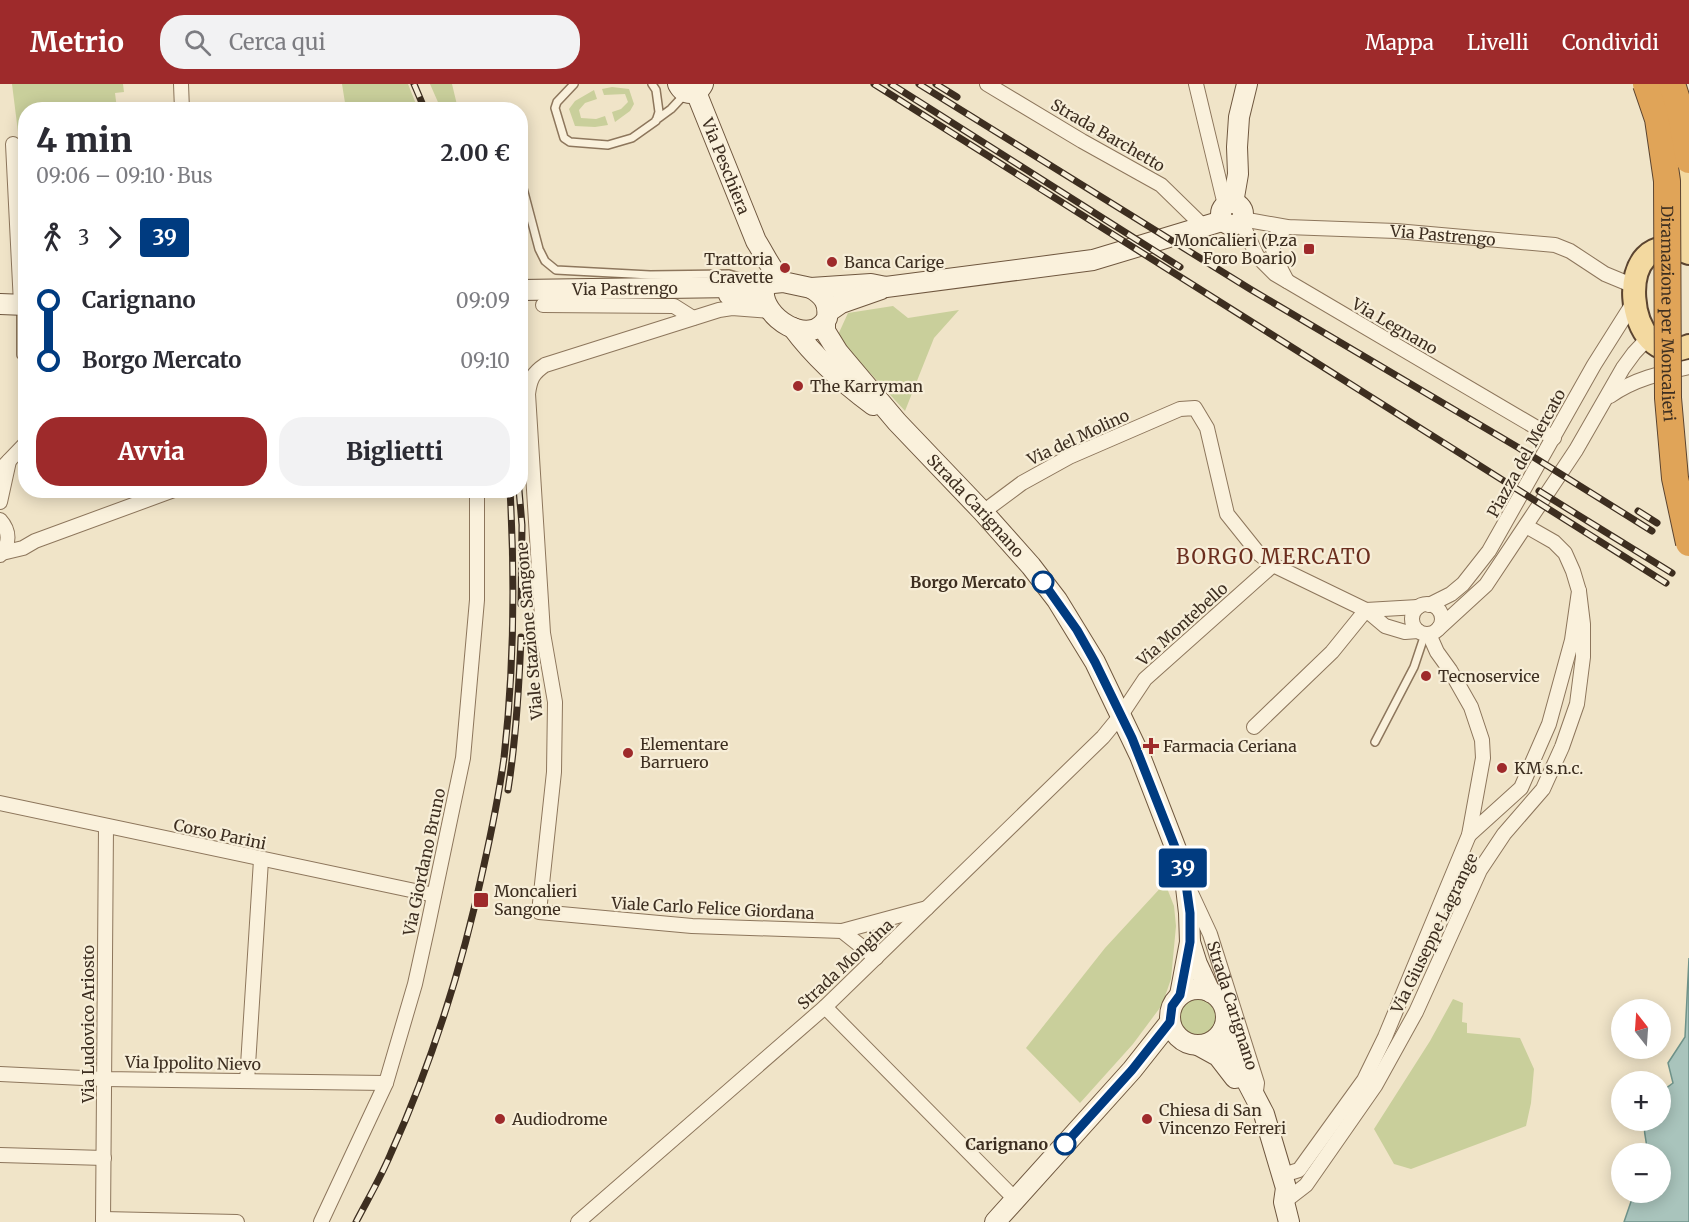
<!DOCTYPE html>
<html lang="it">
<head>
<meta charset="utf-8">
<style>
	:root { --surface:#fff; --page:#f2f2f3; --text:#2b2b33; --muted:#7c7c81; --accent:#9e2a2b }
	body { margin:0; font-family:Merriweather,serif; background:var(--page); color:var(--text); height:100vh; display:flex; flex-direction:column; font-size:22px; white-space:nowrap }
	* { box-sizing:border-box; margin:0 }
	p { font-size:20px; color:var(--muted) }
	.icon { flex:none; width:33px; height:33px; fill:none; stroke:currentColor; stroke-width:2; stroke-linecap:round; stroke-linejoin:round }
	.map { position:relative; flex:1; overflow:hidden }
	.drawer { position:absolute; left:18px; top:18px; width:510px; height:396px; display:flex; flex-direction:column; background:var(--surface); border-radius:24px; box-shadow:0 3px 15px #0003 }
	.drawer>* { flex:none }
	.badge { padding:0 12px; border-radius:4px; font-size:21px; line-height:39px }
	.needle { width:39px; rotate:343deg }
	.controls { position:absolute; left:1611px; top:915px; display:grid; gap:12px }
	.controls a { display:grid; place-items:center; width:60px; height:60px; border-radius:50%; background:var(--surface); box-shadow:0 3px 15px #0003; font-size:30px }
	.map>.badge { position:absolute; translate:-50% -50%; box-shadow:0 0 0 3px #fff }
	.legs { display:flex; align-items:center; gap:9px; height:66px; padding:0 18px; font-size:20px }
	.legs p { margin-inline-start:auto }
	.head { display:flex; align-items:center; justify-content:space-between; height:102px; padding:0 18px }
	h1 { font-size:33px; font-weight:800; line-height:45px }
	.primary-button { display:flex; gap:12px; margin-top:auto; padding:12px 18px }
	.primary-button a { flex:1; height:69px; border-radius:24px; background:var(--accent); color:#fff; font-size:24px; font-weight:800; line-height:69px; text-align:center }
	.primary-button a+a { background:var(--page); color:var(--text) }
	ul { padding:0 18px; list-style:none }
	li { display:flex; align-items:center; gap:21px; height:60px; font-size:22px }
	li i { display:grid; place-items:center; width:9px; height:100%; margin:0 8px; background:currentColor }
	li i::after { content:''; width:15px; height:15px; margin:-8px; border:4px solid; border-radius:50%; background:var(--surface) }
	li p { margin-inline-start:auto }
	li:first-child i { background:linear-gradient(#0000 50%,currentColor 0) }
	li:last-child i { background:linear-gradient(currentColor 50%,#0000 0) }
	header { display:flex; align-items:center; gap:36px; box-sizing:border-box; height:84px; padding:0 30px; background:var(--accent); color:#fff }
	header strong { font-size:28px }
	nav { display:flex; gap:33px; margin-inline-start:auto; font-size:21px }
	.search { width:420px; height:54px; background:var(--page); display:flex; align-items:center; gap:15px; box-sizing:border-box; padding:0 21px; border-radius:24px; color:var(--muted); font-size:22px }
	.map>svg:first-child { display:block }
	.green { fill:#c9cf9b }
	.water { fill:#a9c4bc; stroke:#6f938a; stroke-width:1.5 }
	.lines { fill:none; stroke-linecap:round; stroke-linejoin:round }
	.lane-casing { stroke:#8d765c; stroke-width:10 }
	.street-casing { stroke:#8d765c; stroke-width:16 }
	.secondary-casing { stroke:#6f573f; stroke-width:22 }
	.primary-casing { stroke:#5b4430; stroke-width:26 }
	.lane { stroke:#faf1dc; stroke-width:7 }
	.street { stroke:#faf1dc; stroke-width:14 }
	.secondary { stroke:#faf1dc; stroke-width:20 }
	.primary { stroke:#f3d9a0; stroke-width:22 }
	.rail-casing { stroke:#3d2e20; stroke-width:7 }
	.rail { stroke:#f7eed8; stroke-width:4.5; stroke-dasharray:14; stroke-linecap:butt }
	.highway-bridge-casing { stroke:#5b4430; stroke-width:28; stroke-linecap:butt }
	.highway-bridge { stroke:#e0a458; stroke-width:26 }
	.line-1-casing { stroke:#fff; stroke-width:14 }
	.line-1 { stroke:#003b80; stroke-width:9 }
	.poi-dot { fill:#9e2a2b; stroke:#f7eed8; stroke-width:2 }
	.stop-1-dot { fill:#fff; stroke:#003b80; stroke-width:3 }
	.labels { text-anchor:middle; stroke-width:4.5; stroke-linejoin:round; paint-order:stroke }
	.street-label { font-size:16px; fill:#3d2e20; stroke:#f7eed8 }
	.poi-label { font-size:16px; fill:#3d2e20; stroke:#f7eed8; text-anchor:start }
	.stop-label { font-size:16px; font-weight:bold; fill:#3d2e20; stroke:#f7eed8; text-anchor:end }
	.quarter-label { font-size:20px; letter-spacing:1.5px; fill:#6b2e1e; stroke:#f7eed8 }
</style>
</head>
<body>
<header>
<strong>Metrio</strong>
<div class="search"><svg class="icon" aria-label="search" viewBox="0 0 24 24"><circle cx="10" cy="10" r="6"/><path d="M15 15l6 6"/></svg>Cerca qui</div>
<nav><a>Mappa</a><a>Livelli</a><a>Condividi</a></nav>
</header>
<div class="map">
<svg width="1689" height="1138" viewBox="0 0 1689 1138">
	<rect width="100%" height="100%" fill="#f0e4c8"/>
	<path class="green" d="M 12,0 L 123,0 L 124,8 L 115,9 L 117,25 L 26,26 L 25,104 Z
		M 342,0 L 408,0 L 418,25 L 346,25 Z
		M 430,0 L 452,0 L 458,25 L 441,25 Z
		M 612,3 L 629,5 L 634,20 L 630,27 L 615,38 L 612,28 L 621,25 L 628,18 L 625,10 L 604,11 L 602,5 Z
		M 594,6 L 597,15 L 585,19 L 579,26 L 581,34 L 596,35 L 605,32 L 608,41 L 595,43 L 575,42 L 569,25 L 575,17 Z
		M 893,222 L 908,234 L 959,226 L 934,254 L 905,327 L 837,253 L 848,229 Z
		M 1165,799 L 1174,822 L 1176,842 L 1171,895 L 1162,921 L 1133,960 L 1080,1019 L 1026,964 L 1105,864 Z
		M 1453,915 L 1463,919 L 1462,938 L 1467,939 L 1467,949 L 1520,954 L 1534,985 L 1531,1019 L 1526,1042 L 1411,1085 L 1394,1080 L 1374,1045 L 1430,957 Z
		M1180 933a18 18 0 1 1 36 0a18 18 0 1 1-36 0Z"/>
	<path class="water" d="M 1689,874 L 1689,1138 L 1624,1138 L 1634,1109 L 1660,1108 L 1660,1070 L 1646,1069 C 1649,1059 1642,1050 1645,1037 L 1660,1036 L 1661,1008 L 1673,999 L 1668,979 L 1685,953 Z"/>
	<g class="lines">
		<defs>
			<path id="lane" d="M 574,0 L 557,18 L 555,24 L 564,54 L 570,58 L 608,61 L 632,54 L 656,37 L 659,28 L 656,6 L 652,0
				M 656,36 L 671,25 L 685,10
				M 520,78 L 523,75
				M 520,93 L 539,165 L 545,177 L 556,186 L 650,191 L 729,190 L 746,195
				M 21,222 L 21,271 L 26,271
				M 1375,658 L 1414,583 L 1425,550"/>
			<g id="street">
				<path d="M 181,0 L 182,26"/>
				<path d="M 987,0 L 1082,57 L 1161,101 L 1203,142"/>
				<path d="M 1196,0 L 1225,121"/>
				<path d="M 13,60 L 21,220"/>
				<path id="s1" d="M 1242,135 L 1287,143 L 1396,147 L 1555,161 L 1570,167 L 1605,190 L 1634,202"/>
				<path d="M 1241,137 L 1257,172 L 1275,190 L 1554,354"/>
				<path d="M 1287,197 L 1275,174 L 1272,161 L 1276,152 L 1287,143"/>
				<path d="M 543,221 L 674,222 L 693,234"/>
				<path d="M 769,227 L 732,224 L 719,226 L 545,281 C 533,289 530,295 528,310 L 543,549 L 555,618 L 554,688 L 539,828 L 692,842 L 842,847 L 876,874"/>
				<path d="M 1610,312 C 1634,295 1661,289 1689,283"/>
				<path d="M 4,382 L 26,359"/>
				<path d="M 0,418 L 9,377"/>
				<path d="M 983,428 L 1022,399 L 1069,373 L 1180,325 L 1195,324 L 1207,344 L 1227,430 L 1259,470 L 1273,481 L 1366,526 L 1385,542 L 1405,548 L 1418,547"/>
				<path d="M 0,436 C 10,447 10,460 0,471"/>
				<path d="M 2,469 L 23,464 L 35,457 L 174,406"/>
				<circle cx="1427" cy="535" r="15"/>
				<path d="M 1429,521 L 1451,510 L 1463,500 L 1489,467 L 1594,281 L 1635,216"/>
				<path d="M 1366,526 L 1418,523"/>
				<path d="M 1438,545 L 1486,501 L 1576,366 L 1623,284 L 1634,269 L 1648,254"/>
				<path d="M 1254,643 L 1332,568 L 1366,526"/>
				<path d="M 0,719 L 434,811"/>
				<path d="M 1469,751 L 1521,704 L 1549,640 L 1572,556 L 1579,507 L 1573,487 L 1565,469 L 1554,458 L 1526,442"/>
				<path id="s2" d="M 1191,809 L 1210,850 L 1257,999 L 1256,1007"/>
				<path d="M 842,847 L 927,824"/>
				<path d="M 825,923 L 1015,1115"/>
				<path d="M 0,990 L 104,995 L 386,999"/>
				<path d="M 247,997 L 261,776"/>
				<path d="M 0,1071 L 104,1074"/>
				<path d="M 1283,1091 L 1299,1086 L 1364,996 L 1385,953 L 1469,751 L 1483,674 L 1482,656 L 1471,623 L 1450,586 L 1437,568 L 1429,550"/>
				<path d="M 1284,1118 L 1306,1101 L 1375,1002 L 1416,928 L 1480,786 L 1504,750 L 1543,705 L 1562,663 L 1577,620 L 1583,573 L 1583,540 L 1579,507"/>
				<path d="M 103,1135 L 237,1138"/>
				<path d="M 103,1138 L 106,742"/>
				<path d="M 321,1138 L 386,999 L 415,900 L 428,841 L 463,674 L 477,516 L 477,406"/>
				<path d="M 578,1138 L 825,923 L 1103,653 L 1121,631 L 1145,595 L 1273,481"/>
			</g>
			<g id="secondary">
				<path d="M 678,0 C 684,12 697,12 703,0"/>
				<path id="s3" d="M 696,8 L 756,157 C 765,171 771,186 783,198"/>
				<circle cx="1232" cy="130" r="11"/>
				<path d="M 1233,119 L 1238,90 L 1237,63 L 1239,33 L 1247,0"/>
				<path d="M 764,205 C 760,233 811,265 827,234 C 829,219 824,212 811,204"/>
				<path id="s4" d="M 520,206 L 736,203 L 765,202 L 773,199 L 783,198 L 811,204 L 871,200 L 886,203 L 1093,176 L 1222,137"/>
				<path d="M 729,211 L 764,218"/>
				<path d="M 0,220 L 26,221"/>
				<path d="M 828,228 L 841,219 L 881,205"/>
				<path id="s5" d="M 825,238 L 825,247 L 838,268 L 897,338 L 983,428 L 1031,482 L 1057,516 L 1095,578 L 1140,672 L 1184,786 L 1189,829 L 1190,858 L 1180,911"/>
				<path d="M 793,244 C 816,275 842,298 873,321"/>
				<path d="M 1190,858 L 1197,880 L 1210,908"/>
				<circle cx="1198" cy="933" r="28"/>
				<path d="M 1223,946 L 1230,965 L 1264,1030 L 1286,1104 L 1284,1118 L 1289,1138"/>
				<path d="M 1198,961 L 1218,972 L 1235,994"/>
				<path d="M 995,1138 L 1132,986 L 1170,938"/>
			</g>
			<path id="primary" d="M 1675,55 L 1689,164
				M 1689,169 C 1608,134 1624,292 1689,262"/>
		</defs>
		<use href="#lane" class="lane-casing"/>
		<use href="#street" class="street-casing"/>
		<use href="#secondary" class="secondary-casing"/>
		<use href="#primary" class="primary-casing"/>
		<use href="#lane" class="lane"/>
		<use href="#street" class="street"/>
		<use href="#secondary" class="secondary"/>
		<use href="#primary" class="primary"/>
		<defs>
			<path id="rail" d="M 414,0 L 425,26
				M 874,0 L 1666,499
				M 891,0 L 1180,183
				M 919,0 L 1250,205 L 1519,364 L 1652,447
				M 936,0 L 957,13
				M 519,406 L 522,441 L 521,520
				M 1539,407 L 1672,489
				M 1638,427 L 1657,439
				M 508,706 C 516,655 519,605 521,553
				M 356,1138 C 368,1115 381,1093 391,1069 C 433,976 463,880 484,781 C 492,745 499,710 504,674 C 514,585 515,495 510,406"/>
		</defs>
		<use href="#rail" class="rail-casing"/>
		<use href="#rail" class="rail"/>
		<defs>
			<g id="highway-bridge">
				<path id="s6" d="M 1646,0 L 1658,35 L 1667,97 L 1668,314 L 1675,394 L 1689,459"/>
				<path d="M 1672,0 L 1680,25 L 1689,76"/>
			</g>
		</defs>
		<use href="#highway-bridge" class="highway-bridge-casing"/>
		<use href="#highway-bridge" class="highway-bridge"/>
	</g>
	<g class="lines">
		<defs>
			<path id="line-1" d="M 1043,498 L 1077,546 L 1095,578 L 1132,654 L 1184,786 L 1190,829 L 1190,858 L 1180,911 L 1172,922 L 1170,938 L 1132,986 L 1065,1060"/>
		</defs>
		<use href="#line-1" class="line-1-casing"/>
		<use href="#line-1" class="line-1"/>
	</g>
	<g class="poi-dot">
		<rect x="1303" y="159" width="12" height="12" rx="3"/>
		<circle cx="832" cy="178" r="6"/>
		<circle cx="785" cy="184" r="6"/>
		<circle cx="798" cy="302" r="6"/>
		<circle cx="1426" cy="592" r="6"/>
		<path d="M1148 653h6v6h6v6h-6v6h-6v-6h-6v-6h6z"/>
		<circle cx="628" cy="669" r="6"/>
		<circle cx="1502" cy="684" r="6"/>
		<rect x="473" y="808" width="16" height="16" rx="3"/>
		<circle cx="500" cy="1035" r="6"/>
		<circle cx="1147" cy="1035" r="6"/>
	</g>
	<g class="stop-1-dot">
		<circle cx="1043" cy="498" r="10"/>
		<circle cx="1065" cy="1060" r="10"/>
	</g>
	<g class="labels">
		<g class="street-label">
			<text transform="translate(1108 51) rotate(30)" y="6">Strada Barchetto</text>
			<text dy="6" stroke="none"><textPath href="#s3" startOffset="80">Via Peschiera</textPath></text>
			<text dy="6" stroke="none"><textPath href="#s1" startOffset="202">Via Pastrengo</textPath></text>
			<text dy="6" stroke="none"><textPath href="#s4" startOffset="105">Via Pastrengo</textPath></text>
			<text dy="6" stroke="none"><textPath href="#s6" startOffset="232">Diramazione per Moncalieri</textPath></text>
			<text transform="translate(1395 242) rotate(30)" y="6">Via Legnano</text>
			<text transform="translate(1078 353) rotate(-25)" y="6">Via del Molino</text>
			<text transform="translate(1526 369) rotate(-61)" y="6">Piazza del Mercato</text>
			<text dy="6" stroke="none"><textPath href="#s5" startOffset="240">Strada Carignano</textPath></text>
			<text transform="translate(1182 540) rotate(-42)" y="6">Via Montebello</text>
			<text transform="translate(529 547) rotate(-95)" y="6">Viale Stazione Sangone</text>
			<text transform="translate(220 750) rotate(12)" y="6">Corso Parini</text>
			<text transform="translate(424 778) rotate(-78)" y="6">Via Giordano Bruno</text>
			<text transform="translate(713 824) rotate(3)" y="6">Viale Carlo Felice Giordana</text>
			<text transform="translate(1434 849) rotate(-64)" y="6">Via Giuseppe Lagrange</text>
			<text transform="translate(845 880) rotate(-43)" y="6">Strada Mongina</text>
			<text dy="6" stroke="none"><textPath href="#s2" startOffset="120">Strada Carignano</textPath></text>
			<text transform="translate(88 940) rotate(-90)" y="6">Via Ludovico Ariosto</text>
			<text transform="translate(193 979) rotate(1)" y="6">Via Ippolito Nievo</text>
		</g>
		<g class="poi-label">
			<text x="1297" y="162" text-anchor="end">Moncalieri (P.za<tspan x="1297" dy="18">Foro Boario)</tspan></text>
			<text x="773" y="181" text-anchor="end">Trattoria<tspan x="773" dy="18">Cravette</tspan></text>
			<text x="844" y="184">Banca Carige</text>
			<text x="810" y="308">The Karryman</text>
			<text x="1438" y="598">Tecnoservice</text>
			<text x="640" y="666">Elementare<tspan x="640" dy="18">Barruero</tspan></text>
			<text x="1163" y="668">Farmacia Ceriana</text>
			<text x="1514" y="690">KM s.n.c.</text>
			<text x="494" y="813">Moncalieri<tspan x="494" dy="18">Sangone</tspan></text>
			<text x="1159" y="1032">Chiesa di San<tspan x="1159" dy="18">Vincenzo Ferreri</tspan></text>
			<text x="512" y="1041">Audiodrome</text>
		</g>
		<g class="stop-label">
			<text x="1026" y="504">Borgo Mercato</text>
			<text x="1048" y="1066">Carignano</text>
		</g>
		<g class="quarter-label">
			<text x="1274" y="480">BORGO MERCATO</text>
		</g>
	</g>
</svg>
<div class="controls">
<a><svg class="needle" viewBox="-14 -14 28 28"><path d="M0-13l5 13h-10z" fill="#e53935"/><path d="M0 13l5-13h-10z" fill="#7c7c81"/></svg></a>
<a>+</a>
<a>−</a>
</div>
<b class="badge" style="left:1183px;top:784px;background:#003b80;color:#fff">39</b>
<section class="drawer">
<div class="head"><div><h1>4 min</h1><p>09:06 – 09:10 · Bus</p></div><b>2.00 €</b></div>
<div class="legs"><svg class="icon" aria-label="walk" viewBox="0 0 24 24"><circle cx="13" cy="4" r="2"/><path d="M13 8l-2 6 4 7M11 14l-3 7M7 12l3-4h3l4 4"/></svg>3<svg class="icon" aria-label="forward" viewBox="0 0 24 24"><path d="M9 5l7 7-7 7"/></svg><b class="badge" style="background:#003b80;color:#fff">39</b></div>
<ul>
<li><i style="color:#003b80"></i><b>Carignano</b><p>09:09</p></li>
<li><i style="color:#003b80"></i><b>Borgo Mercato</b><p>09:10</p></li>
</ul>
<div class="primary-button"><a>Avvia</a><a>Biglietti</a></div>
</section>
</div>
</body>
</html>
